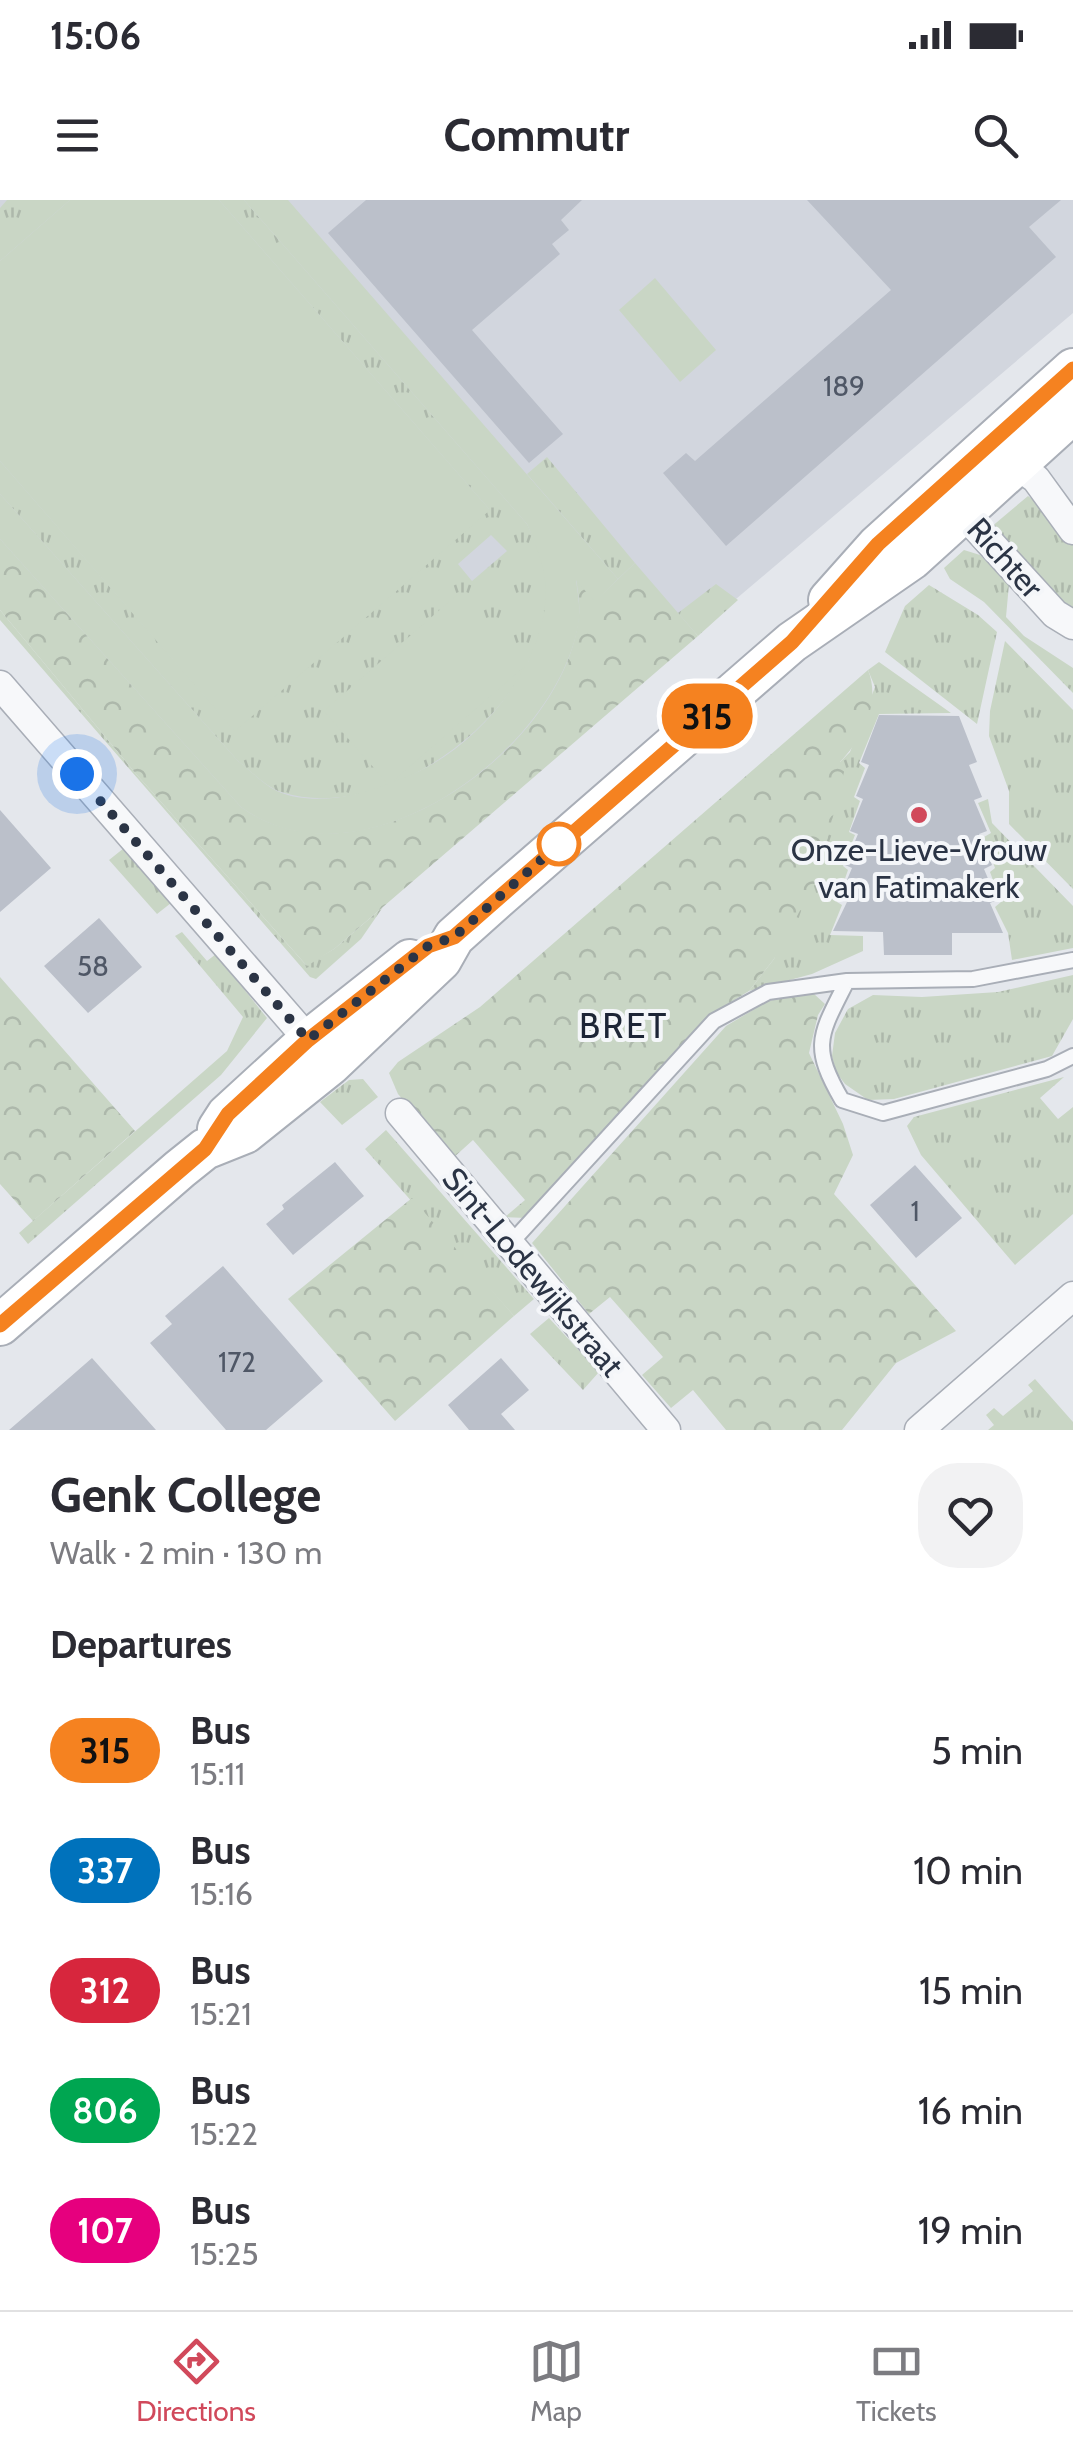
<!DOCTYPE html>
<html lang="en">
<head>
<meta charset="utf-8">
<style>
	:root { --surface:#fff; --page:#f2f2f3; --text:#2b2b33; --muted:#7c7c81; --line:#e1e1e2; --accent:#d1495b }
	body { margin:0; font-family:Cabin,sans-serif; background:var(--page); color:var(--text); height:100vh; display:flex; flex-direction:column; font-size:38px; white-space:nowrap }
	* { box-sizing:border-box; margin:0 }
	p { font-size:32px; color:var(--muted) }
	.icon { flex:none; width:55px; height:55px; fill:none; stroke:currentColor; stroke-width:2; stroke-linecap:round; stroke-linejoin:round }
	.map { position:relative; height:1230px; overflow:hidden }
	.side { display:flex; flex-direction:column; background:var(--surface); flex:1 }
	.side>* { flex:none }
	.badge { padding:0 20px; border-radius:32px; font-size:35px; line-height:65px }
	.you { position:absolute; width:50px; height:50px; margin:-25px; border:8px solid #fff; border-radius:50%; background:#1a73e8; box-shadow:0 0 0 15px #1a73e833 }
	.map>.badge { position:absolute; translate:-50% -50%; box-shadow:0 0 0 5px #fff }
	h2 { padding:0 50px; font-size:38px; line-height:90px }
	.round { display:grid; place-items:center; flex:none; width:105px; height:105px; border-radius:40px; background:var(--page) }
	.head { display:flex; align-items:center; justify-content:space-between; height:170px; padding:0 50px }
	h1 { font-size:48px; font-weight:700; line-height:75px }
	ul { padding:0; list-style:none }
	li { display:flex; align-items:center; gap:30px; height:120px; padding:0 50px }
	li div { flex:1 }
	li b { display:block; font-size:38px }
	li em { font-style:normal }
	li .badge { min-width:110px; font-weight:700; text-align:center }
	.status { display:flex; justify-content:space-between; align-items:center; height:70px; padding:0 50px; background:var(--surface); direction:ltr }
	.status svg { height:28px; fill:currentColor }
	header { display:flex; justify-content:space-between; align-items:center; height:130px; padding:0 50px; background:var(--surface); font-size:45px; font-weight:700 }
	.menu { display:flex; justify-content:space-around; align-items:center; height:140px; border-top:2px solid var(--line); background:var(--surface); font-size:28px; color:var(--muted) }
	.menu a { display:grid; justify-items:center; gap:5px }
	.menu .current { color:var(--accent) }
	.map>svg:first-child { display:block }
	.built { fill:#d2d6de }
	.grass { fill:url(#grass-tufts); fill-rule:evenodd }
	.forest { fill:url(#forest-crowns) }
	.pitch { fill:#c9d6c5; fill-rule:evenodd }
	.building { fill:#bbc0ca }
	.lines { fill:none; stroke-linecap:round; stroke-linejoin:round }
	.lane-casing { stroke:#a9aeb7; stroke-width:18 }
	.street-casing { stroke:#a9aeb7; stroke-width:31 }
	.secondary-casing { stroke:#a9aeb7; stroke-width:44 }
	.lane { stroke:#f7f8fa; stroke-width:14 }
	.street { stroke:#f7f8fa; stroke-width:28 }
	.secondary { stroke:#fff; stroke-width:40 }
	.line-casing { stroke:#fff; stroke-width:22 }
	.line { stroke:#f58220; stroke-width:15 }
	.walk { stroke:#2b3445; stroke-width:10; stroke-dasharray:0 18 }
	.poi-dot { fill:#d1495b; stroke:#f4f6f9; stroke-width:4 }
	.stop-dot { fill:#fff; stroke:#f58220; stroke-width:5 }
	.labels { text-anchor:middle; stroke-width:8; stroke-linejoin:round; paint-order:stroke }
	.number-label { font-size:28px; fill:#4f5766 }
	.street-label { font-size:32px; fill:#2b3445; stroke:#f4f6f9 }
	.poi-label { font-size:32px; fill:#2b3445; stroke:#f4f6f9 }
	.neighbourhood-label { font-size:35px; letter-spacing:2.5px; fill:#1d2536; stroke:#f4f6f9 }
</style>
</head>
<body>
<div class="status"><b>15:06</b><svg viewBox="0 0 49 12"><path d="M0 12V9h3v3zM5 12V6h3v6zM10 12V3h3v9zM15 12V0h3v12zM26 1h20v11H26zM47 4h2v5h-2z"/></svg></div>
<header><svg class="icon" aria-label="menu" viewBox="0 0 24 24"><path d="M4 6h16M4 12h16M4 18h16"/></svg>Commutr<svg class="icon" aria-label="search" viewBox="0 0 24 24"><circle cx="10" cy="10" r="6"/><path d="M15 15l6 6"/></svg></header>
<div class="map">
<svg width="1073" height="1230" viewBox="0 0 1073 1230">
	<defs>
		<pattern id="grass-tufts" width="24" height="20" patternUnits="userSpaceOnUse" patternTransform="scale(2.5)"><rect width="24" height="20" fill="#c9d6c5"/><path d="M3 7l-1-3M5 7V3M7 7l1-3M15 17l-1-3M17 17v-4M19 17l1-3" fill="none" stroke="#adb8ab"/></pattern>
		<pattern id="forest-crowns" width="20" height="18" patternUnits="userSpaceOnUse" patternTransform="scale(2.5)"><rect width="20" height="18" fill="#c9d6c5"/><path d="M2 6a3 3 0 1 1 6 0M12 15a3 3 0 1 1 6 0" fill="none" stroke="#adb8ab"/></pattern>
	</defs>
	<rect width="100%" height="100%" fill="#e4e7ec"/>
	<path class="built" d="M 0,0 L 1073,0 L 1073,113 L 690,438 L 334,749 L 0,357 Z"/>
	<path class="grass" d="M 7,0 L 70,0 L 0,61 L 0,8 Z
		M 219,0 L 244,0 L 527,324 C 535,342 546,362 547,381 C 554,500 395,628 281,592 C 266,587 251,571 238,561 L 0,294 L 0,261 L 235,530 L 489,309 ZM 491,335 L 507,351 L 472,381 L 458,364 Z
		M 547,257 L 635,363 L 618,379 L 527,274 Z
		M 1028,296 L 1044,308 L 1073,345 L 1073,412 L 1057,401 L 990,328 Z
		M 964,350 L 980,355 L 1009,384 L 1006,417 L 1024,436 L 1073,468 L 1073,493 L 984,402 L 950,379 L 944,368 Z
		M 716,384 L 738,400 L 698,436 L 678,413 Z
		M 929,385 L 978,415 L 997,432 L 977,524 L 885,452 L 905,406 Z
		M 0,410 L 137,575 L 306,765 L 334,749 L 383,707 L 361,739 L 316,779 L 310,777 L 0,420 Z
		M 1005,441 L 1073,510 L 1073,689 L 1009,624 L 1009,591 L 989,536 L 990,511 Z
		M 879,462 L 951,513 L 879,514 L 859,563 L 865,568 L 854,597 L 860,601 L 849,632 L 855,635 L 843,666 L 848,670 L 837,702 L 842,705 L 830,735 L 863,736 L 863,751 L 812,774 L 749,791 L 774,759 L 840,562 L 850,552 L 875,487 L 868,470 Z
		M 988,599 L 992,623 L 1073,706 L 1073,748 L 1012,760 L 1008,733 L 995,707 L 1001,702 L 990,672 L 995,668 L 984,637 L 991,633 L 978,603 Z
		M 124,648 L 171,703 L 157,714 L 109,660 Z
		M 182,732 L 207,761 L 216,754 L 267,818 L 221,875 L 28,1044 L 19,1033 L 227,851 L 243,817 L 175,736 Z
		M 1073,775 L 1073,819 L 1052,856 L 894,899 L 868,900 L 845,884 L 836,872 L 832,856 L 835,833 L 848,809 L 873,795 L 922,797 L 998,792 Z
		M 1064,877 L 1040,898 L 1058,919 L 1073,907 L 1073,1014 L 1015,1065 L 921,955 L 907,926 L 914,917 Z
		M 363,879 L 378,897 L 342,925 L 320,902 L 349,880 Z
		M 386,930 L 534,1099 L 514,1116 L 365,949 Z
		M 549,1118 L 599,1172 L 583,1190 L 530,1134 Z
		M 1035,1179 L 1073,1222 L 1073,1230 L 988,1230 L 994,1225 L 986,1215 L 994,1208 L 1003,1216 L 1033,1191 L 1028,1185 Z"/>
	<path class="forest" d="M 0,339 L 241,607 C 360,693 559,553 578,423 C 581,407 578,393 576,378 L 595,401 L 635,363 L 698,436 L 334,749 L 307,766 L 137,575 L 0,410 Z
		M 868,470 C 881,502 863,538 840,562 L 845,568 L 818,677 L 774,759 L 749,791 L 718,810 L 684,844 L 526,1018 L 505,1017 L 525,1000 L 473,940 L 453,958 L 398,894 L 389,873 L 398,862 L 480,807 Z
		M 0,777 L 135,931 L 33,1021 L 0,984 Z
		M 813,793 L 825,804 L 818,815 L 809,853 L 843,924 L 853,955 L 834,994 L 956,1131 L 896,1163 L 842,1230 L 726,1230 L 693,1190 L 671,1208 L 642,1175 L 663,1157 L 610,1097 L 589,1114 L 532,1043 L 726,826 L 768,801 Z
		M 412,998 L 514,1116 L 395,1221 L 288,1099 Z"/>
	<path class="pitch" d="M 70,0 L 219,0 L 490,310 L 235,531 L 0,261 L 0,61 Z
		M 244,0 L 288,0 L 618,379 L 595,402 L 576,380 C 578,395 581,410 578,426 C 554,553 361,694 241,607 L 0,339 L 0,294 L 238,561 C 250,570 263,584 277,591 C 309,606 357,597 388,584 L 324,511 L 459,393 L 528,462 C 552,405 552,380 527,324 ZM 525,466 C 498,518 448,565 392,582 Z
		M 655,78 L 716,150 L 680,182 L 619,110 Z"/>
	<path class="building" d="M 366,0 L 582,0 L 561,20 L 569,30 L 552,44 L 560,54 L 472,130 L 563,234 L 529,263 L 328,33 Z
		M 807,0 L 1061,0 L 1029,27 L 1056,57 L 726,346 L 663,273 L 686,253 L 695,261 L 891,90 Z
		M 879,515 L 959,516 L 977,562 L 969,565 L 982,597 L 974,600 L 987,631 L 979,634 L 992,665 L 984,669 L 997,700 L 990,703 L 1003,733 L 952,733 L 952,755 L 884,755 L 883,732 L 833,731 L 847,702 L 839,699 L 852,668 L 845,665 L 858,634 L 850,631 L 863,599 L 856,596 L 869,565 L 861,562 Z
		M 0,610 L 51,668 L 0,712 Z
		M 99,718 L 142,767 L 88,813 L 44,766 Z
		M 335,962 L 364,996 L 293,1055 L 266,1024 L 284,1009 L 282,1005 Z
		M 915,965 L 962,1018 L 916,1058 L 870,1005 Z
		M 223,1066 L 323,1181 L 266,1230 L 226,1230 L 150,1143 L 172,1124 L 165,1116 Z
		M 92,1158 L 156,1230 L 9,1230 L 53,1192 Z
		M 501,1158 L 529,1190 L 501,1214 L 515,1230 L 469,1230 L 448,1205 Z"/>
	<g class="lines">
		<defs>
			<path id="lane" d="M 847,781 C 820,835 810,845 842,900 L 883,913 L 1047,869 L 1073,856
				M 509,1045 L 714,821 L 768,792 L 847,781 L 973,779 L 1073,760"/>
			<path id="street" d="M 1003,255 L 1036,279 L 1073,330
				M 951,300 L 1055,414 L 1073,425
				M 0,485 L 319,852
				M 400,913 L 666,1230
				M 919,1230 L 1073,1096"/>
			<path id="secondary" d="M 829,400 L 878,345 L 1073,169
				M 218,929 L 227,915 L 309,840 L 410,760
				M 0,1125 L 180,969 L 205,949 L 245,933 L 330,865 L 441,760 L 454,737 L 501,695 L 792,442 L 912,359 L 1073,213"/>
		</defs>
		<use href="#lane" class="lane-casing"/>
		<use href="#street" class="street-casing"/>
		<use href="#secondary" class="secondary-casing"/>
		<use href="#lane" class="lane"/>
		<use href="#street" class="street"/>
		<use href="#secondary" class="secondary"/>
	</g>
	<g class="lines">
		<defs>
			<path id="line" d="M 0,1125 L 205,949 L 228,914 L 308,840 L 428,746 L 454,737 L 792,442 L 878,344 L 1073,169"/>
		</defs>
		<use href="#line" class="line-casing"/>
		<use href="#line" class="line"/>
		<path class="walk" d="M 77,574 L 308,840 L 428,746 L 454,737 L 559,644"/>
	</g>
	<circle class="poi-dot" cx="919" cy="615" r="10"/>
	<circle class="stop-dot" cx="559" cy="644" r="20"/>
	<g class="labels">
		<g class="number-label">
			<text x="844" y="196">189</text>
			<text x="93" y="776">58</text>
			<text x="915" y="1021">1</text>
			<text x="237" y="1172">172</text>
		</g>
		<g class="street-label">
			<text transform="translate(1005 358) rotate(48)" y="11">Richter</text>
			<text transform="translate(533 1072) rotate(50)" y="11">Sint-Lodewijkstraat</text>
		</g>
		<g class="poi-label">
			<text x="919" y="661">Onze-Lieve-Vrouw<tspan x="919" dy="37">van Fatimakerk</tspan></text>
		</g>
		<g class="neighbourhood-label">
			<text x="624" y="838">BRET</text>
		</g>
	</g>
</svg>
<div class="you" style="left:77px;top:574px"></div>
<b class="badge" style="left:707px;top:516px;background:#f58220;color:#111">315</b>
</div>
<section class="side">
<div class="head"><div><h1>Genk College</h1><p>Walk · 2 min · 130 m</p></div><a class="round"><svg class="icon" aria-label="heart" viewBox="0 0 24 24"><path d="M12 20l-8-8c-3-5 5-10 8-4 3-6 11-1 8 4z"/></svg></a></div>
<h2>Departures</h2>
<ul>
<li><span class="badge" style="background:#f58220;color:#111">315</span><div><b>Bus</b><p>15:11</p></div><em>5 min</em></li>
<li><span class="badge" style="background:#0072bc;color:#fff">337</span><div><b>Bus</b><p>15:16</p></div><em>10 min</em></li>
<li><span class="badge" style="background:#d7263d;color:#fff">312</span><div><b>Bus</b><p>15:21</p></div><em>15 min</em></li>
<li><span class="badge" style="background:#00a651;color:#fff">806</span><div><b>Bus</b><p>15:22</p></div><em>16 min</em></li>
<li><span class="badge" style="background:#e6007e;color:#fff">107</span><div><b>Bus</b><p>15:25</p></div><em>19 min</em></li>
</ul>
</section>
<nav class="menu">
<a class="current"><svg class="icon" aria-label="directions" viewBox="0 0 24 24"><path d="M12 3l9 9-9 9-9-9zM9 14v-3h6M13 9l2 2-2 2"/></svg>Directions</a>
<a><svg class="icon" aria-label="map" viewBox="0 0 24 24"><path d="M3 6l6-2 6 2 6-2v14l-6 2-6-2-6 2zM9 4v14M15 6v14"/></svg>Map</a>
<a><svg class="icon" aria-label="tickets" viewBox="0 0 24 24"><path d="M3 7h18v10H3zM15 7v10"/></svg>Tickets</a>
</nav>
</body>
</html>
